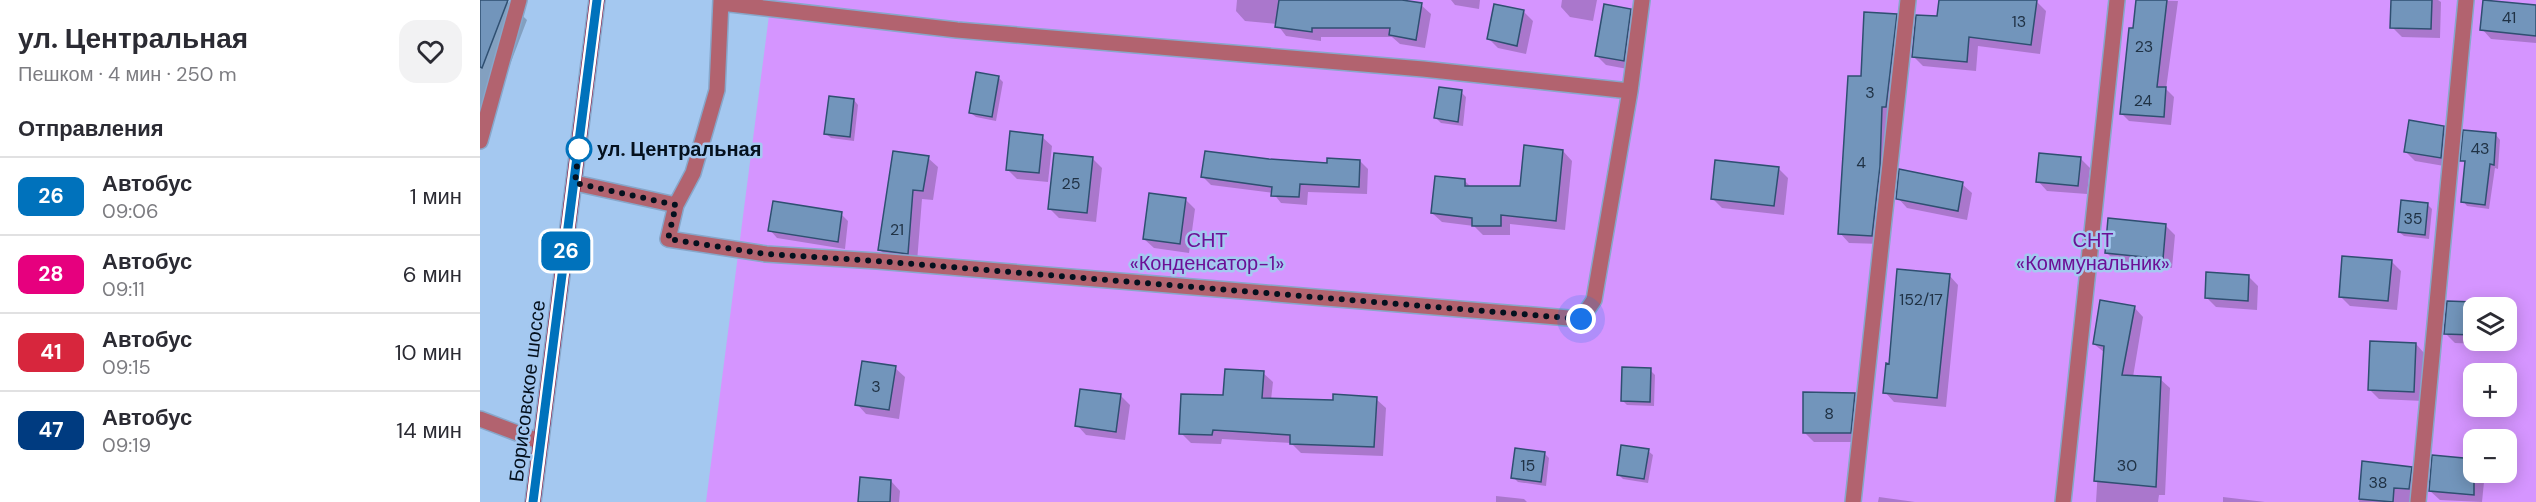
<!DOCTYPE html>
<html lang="ru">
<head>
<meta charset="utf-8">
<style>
	:root { --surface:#fff; --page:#f2f2f3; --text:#2b2b33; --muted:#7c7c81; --line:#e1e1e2 }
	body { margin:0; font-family:"DM Sans",sans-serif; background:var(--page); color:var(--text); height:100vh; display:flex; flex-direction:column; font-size:22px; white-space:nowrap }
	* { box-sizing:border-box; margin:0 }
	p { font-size:20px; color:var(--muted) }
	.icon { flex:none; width:33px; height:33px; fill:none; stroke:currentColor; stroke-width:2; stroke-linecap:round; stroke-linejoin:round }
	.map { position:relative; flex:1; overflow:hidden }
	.details { display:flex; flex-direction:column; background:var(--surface); width:480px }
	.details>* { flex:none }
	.badge { padding:0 12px; border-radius:9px; font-size:21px; line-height:39px }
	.controls { position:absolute; left:1983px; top:297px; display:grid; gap:12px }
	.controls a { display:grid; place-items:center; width:54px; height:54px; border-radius:12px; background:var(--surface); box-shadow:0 3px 15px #0003; font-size:30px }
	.you { position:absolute; width:30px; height:30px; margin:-15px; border:4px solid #fff; border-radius:50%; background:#1a73e8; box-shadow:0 0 0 9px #1a73e833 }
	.map>.badge { position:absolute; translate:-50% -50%; box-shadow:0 0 0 3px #fff }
	h2 { padding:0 18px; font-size:22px; line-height:54px }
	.round { display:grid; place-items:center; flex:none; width:63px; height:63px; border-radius:18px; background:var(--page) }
	.summary { display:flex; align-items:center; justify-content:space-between; height:102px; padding:0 18px }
	h1 { font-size:28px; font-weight:700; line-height:45px }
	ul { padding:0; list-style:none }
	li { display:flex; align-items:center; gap:18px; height:78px; padding:0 18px; border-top:2px solid var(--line) }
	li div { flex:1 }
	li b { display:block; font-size:22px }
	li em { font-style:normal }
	li .badge { min-width:66px; font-weight:700; text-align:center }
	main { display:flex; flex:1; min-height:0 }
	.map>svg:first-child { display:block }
	.green { fill:#d595ff; fill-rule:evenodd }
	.shadow { fill:#0003 }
	.building { fill:#7295bb; stroke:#2f4f71; stroke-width:1.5 }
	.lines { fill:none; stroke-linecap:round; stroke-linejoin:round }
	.minor-casing { stroke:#87a7ca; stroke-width:18 }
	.major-casing { stroke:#87a7ca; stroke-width:18 }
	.minor { stroke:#b2636f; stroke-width:15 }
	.major { stroke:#830430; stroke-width:15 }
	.line-casing { stroke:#fff; stroke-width:14 }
	.line { stroke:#0072bc; stroke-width:9 }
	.walk { stroke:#05111e; stroke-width:6; stroke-dasharray:0 10.8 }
	.stop-dot { fill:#fff; stroke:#0072bc; stroke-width:3 }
	.labels { text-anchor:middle; stroke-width:5; stroke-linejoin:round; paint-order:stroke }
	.number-label { font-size:16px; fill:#203245 }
	.stop-label { font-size:20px; font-weight:bold; fill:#05111e; stroke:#a4c8f0; text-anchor:start }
	.park-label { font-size:20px; fill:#6c1096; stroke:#a4c8f0 }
	.street-label { font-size:20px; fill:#05111e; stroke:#a4c8f0 }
</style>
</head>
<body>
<main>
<section class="details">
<div class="summary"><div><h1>ул. Центральная</h1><p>Пешком · 4 мин · 250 m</p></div><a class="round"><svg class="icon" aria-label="heart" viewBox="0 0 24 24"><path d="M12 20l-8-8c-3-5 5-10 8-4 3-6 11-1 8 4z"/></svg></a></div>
<h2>Отправления</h2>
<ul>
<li><span class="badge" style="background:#0072bc;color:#fff">26</span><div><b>Автобус</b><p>09:06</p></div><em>1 мин</em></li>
<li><span class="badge" style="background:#e6007e;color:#fff">28</span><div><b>Автобус</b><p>09:11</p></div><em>6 мин</em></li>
<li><span class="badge" style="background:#d7263d;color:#fff">41</span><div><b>Автобус</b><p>09:15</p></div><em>10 мин</em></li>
<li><span class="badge" style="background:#003b80;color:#fff">47</span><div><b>Автобус</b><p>09:19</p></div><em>14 мин</em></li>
</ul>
</section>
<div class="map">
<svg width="2056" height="502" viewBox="0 0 2056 502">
	<rect width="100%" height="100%" fill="#a4c8f0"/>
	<path class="green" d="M 291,0 L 2056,0 L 2056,502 L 226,502 ZM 1994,308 L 2026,308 L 2026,340 L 1994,340 ZM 1994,374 L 2026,374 L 2026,406 L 1994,406 ZM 1994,440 L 2026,440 L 2026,472 L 1994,472 Z"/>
	<path class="shadow" d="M 0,0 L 27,1 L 47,20 L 0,143 Z
		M 757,0 L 919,0 L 941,5 L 951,14 L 945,48 L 920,44 L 912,37 L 841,37 L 841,41 L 806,36 L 797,24 L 765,21 L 756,11 Z
		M 971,0 L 1000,0 L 999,9 L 975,5 Z
		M 1082,0 L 1117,0 L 1113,21 L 1090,17 L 1081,7 Z
		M 1461,0 L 1557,2 L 1566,11 L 1560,54 L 1498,46 L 1496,71 L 1443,66 L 1433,56 L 1459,18 Z
		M 1658,0 L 1698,1 L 1686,89 L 1694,97 L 1691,125 L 1649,121 L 1641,113 Z
		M 1913,0 L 1958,0 L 1961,2 L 1960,38 L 1922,37 L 1912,27 Z
		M 2056,7 L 2056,43 L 2011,39 L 2002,29 Z
		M 1150,10 L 1160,20 L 1153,70 L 1126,65 L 1117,56 Z
		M 1043,11 L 1053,21 L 1046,54 L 1018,48 L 1009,39 Z
		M 1416,15 L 1426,25 L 1401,244 L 1369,243 L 1360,233 L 1383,78 Z
		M 518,77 L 523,82 L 516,121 L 496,117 L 491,113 Z
		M 981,92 L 986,97 L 983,126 L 961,123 L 956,118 Z
		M 374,100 L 378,105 L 374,141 L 351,138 L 346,134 Z
		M 1963,127 L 1973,137 L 1970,167 L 1935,161 L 1926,152 Z
		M 2016,135 L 2020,140 L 2018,169 L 2015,168 L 2009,209 L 1987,206 L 1983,201 L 1986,164 L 1982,160 Z
		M 562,137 L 572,146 L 568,182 L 537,179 L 527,169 Z
		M 1083,151 L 1092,161 L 1085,230 L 1030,224 L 1030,235 L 1003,235 L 994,226 L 962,222 L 952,213 L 985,181 L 991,187 L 1041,188 Z
		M 448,158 L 458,167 L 453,200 L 442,199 L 437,262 L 409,259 L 399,249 Z
		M 613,159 L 622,168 L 616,222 L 579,218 L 569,208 Z
		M 1601,159 L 1610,168 L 1607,194 L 1567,191 L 1558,181 Z
		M 880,161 L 888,169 L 887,194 L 828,192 L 827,205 L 801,203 L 793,193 L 731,185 L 723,177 Z
		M 1298,168 L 1308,178 L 1304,215 L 1242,208 L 1233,199 Z
		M 1482,184 L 1492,193 L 1487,220 L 1427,208 L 1418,198 Z
		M 705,199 L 715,209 L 709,253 L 674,248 L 664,239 Z
		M 1947,204 L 1952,209 L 1949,239 L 1924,236 L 1919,232 Z
		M 361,214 L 368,221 L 365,249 L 297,238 L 290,230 Z
		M 1685,225 L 1695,235 L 1692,268 L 1636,262 L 1627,253 Z
		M 1911,261 L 1921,271 L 1917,310 L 1870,306 L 1860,296 Z
		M 1469,275 L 1478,285 L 1466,407 L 1414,402 L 1405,392 Z
		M 1769,277 L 1778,286 L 1777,310 L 1736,307 L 1726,297 Z
		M 1968,302 L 2016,304 L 2020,308 L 1994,308 L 1994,340 L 2025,340 L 2025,345 L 1975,343 L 1966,334 Z
		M 1654,307 L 1663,317 L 1653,377 L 1680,379 L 1690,388 L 1685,495 L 1679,495 L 1678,502 L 1616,502 L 1625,353 L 1614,344 Z
		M 1936,344 L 1945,354 L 1943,401 L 1899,399 L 1890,390 Z
		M 415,368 L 425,377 L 419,419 L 386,414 L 377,404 Z
		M 1170,370 L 1175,375 L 1174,406 L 1147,405 L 1142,400 Z
		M 783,373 L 793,382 L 791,400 L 854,402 L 896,399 L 906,408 L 903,456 L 821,453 L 811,443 L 742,439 L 741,444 L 711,443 L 701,433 L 744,396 Z
		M 1375,394 L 1384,404 L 1380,442 L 1334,442 L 1324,432 Z
		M 641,396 L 650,405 L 645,440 L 606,435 L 597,425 Z
		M 1168,451 L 1173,455 L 1168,483 L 1143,479 L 1138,474 Z
		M 1064,453 L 1069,458 L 1066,486 L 1038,482 L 1033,477 Z
		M 1884,463 L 1931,468 L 1940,478 L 1931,502 L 1879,502 Z
		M 1994,472 L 2005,472 L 2002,502 L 1960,500 L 1950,491 Z
		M 411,481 L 420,491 L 419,502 L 380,502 Z
		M 1016,496 L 1044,499 L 1047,502 L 1016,502 Z
		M 1399,497 L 1435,502 L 1398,502 Z
		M 1743,497 L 1785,502 L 1743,502 Z"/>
	<path class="building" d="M 0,0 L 28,0 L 2,68 L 0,67 Z
		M 799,0 L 922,0 L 942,3 L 936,40 L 909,35 L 910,28 L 832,28 L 832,32 L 795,27 Z
		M 1459,0 L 1557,0 L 1551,45 L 1489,37 L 1487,62 L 1432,57 L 1436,15 L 1457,16 Z
		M 1656,0 L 1687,0 L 1677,87 L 1686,87 L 1684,117 L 1640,114 L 1649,28 L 1653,28 Z
		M 1911,0 L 1952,0 L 1951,29 L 1910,28 Z
		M 2003,0 L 2056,5 L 2056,36 L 2000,30 Z
		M 1014,4 L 1044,10 L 1037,46 L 1007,39 Z
		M 1124,4 L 1151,9 L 1144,61 L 1115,56 Z
		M 1384,12 L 1417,14 L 1406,107 L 1402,107 L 1400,166 L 1392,236 L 1358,234 L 1368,76 L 1381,76 Z
		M 496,72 L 519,76 L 512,117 L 489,113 Z
		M 959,87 L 982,90 L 978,122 L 954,118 Z
		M 349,96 L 374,99 L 370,137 L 344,134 Z
		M 1929,120 L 1964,126 L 1961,158 L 1924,152 Z
		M 1983,130 L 2016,133 L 2014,165 L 2010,164 L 2005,205 L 1981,202 L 1985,161 L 1980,161 Z
		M 530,131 L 563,135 L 559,173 L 526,170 Z
		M 1044,145 L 1083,150 L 1076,221 L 1021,215 L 1021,226 L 992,226 L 992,218 L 951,213 L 955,176 L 985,179 L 985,186 L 1040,186 Z
		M 413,151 L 449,156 L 443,191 L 433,190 L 428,254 L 398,250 Z
		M 725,151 L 789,159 L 847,163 L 847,158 L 880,160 L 879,187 L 820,184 L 819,197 L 791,196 L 792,187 L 721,177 Z
		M 574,153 L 613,157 L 607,213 L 568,209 Z
		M 1559,153 L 1601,157 L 1598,186 L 1556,182 Z
		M 1235,160 L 1299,167 L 1294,206 L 1231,199 Z
		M 1419,169 L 1483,182 L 1478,211 L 1416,199 Z
		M 669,193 L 706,198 L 700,244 L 663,239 Z
		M 1921,200 L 1948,203 L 1945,235 L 1918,232 Z
		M 293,201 L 362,212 L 358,242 L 288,231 Z
		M 1628,218 L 1686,224 L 1683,259 L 1625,253 Z
		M 1862,256 L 1912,260 L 1908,301 L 1859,297 Z
		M 1417,269 L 1470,274 L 1457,398 L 1403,393 L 1406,363 L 1409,364 Z
		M 1726,272 L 1769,275 L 1768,301 L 1725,298 Z
		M 1620,300 L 1655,306 L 1642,375 L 1681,377 L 1676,487 L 1614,481 L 1624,346 L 1613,344 Z
		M 1967,301 L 1994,302 L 1994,335 L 1964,334 Z
		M 1890,341 L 1936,343 L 1934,392 L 1888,390 Z
		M 382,361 L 416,366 L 409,410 L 375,405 Z
		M 1142,367 L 1171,368 L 1170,402 L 1141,401 Z
		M 745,369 L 784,371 L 782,398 L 853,400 L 853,394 L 897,397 L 894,447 L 810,444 L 810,435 L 733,430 L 732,435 L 699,434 L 701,394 L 743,395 Z
		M 600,389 L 641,394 L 636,432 L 595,426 Z
		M 1323,392 L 1375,393 L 1371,433 L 1323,433 Z
		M 1141,445 L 1169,449 L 1164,479 L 1137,475 Z
		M 1035,448 L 1065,452 L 1061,482 L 1031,478 Z
		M 1952,455 L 1994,459 L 1994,495 L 1949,491 Z
		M 1882,461 L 1932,467 L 1929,489 L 1914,488 L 1913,502 L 1879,499 Z
		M 380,477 L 411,480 L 410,502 L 378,502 Z"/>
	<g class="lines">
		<defs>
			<path id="minor" d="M 241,3 L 477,30 L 943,69 L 1150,91
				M 0,141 L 39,0
				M 95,183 L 196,205 L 213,173 L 237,90 L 241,0
				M 196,205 L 188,239 L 286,254 L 397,261 L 1101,319 L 1114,300 L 1150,91 L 1162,0
				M 0,419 L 61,442
				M 1373,502 L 1428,0
				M 1583,502 L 1637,0
				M 1938,502 L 1986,0"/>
			<path id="major" d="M 53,502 L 117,0"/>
		</defs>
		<use href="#minor" class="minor-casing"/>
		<use href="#major" class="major-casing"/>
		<use href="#minor" class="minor"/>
		<use href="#major" class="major"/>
	</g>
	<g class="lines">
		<defs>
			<path id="line" d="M 53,502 L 117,0"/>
		</defs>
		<use href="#line" class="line-casing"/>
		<use href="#line" class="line"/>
		<path class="walk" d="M 99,149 L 99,147 L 95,183 L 196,205 L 188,239 L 286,254 L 397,261 L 1101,319"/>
	</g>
	<circle class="stop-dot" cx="99" cy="149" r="12"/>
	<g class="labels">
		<g class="number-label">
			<text x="2029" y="23">41</text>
			<text x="1539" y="27">13</text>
			<text x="1664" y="52">23</text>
			<text x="1390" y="98">3</text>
			<text x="1663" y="106">24</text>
			<text x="2000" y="154">43</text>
			<text x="1381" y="168">4</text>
			<text x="591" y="189">25</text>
			<text x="1933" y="224">35</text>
			<text x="417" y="235">21</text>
			<text x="1441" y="305">152/17</text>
			<text x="396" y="392">3</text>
			<text x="1349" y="419">8</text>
			<text x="1048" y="471">15</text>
			<text x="1647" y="471">30</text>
			<text x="1898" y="488">38</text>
		</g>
		<g class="stop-label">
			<text x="117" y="156">ул. Центральная</text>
		</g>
		<g class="park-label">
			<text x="727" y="247">СНТ<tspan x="727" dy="23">«Конденсатор-1»</tspan></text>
			<text x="1613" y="247">СНТ<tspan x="1613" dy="23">«Коммунальник»</tspan></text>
		</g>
		<g class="street-label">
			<text transform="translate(47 391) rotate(-83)" y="7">Борисовское шоссе</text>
		</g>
	</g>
</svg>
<div class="controls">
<a><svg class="icon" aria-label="layers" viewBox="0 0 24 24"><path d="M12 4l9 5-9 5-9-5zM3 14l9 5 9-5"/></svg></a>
<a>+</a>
<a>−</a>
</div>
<div class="you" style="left:1101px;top:319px"></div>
<b class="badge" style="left:86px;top:251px;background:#0072bc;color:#fff">26</b>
</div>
</main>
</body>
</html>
